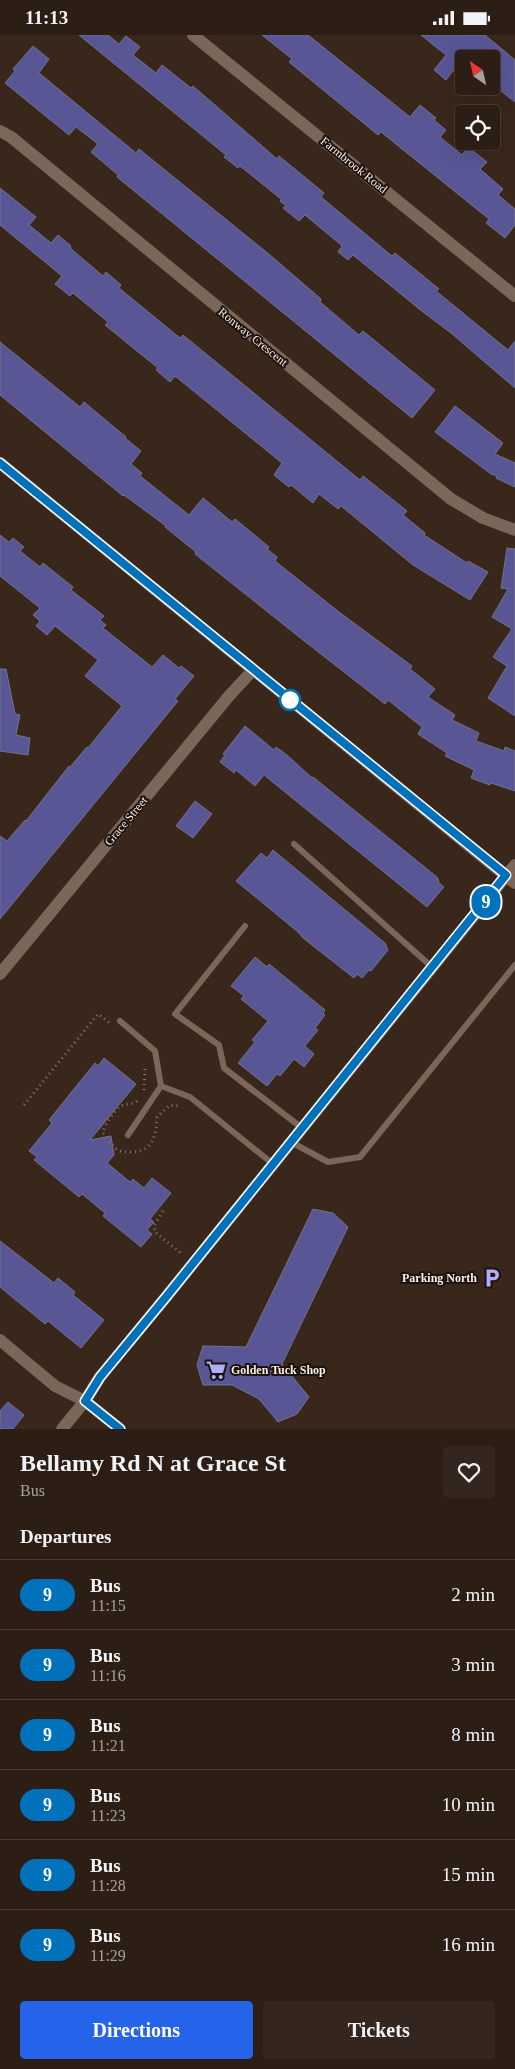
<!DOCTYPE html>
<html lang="en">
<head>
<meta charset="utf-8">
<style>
	:root { --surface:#2c1d15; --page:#34261e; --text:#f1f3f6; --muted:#a6a2a0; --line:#483b34; --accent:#2563eb }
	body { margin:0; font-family:"Times New Roman",serif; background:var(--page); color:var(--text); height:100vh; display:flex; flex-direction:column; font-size:19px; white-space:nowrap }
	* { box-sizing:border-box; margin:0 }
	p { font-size:16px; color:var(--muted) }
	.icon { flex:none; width:28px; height:28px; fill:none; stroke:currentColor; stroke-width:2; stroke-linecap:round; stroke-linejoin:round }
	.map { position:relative; height:1394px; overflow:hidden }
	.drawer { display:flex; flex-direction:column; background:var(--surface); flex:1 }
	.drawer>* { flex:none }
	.badge { padding:0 10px; border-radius:16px; font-size:18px; line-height:32px }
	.needle { width:32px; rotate:326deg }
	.fabs { position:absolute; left:455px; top:15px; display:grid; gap:10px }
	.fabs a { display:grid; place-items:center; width:45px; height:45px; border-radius:5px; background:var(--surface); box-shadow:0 5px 20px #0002,0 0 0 1px var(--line); font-size:25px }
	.map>.badge { position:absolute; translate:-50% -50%; box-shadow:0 0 0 2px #fff }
	h2 { padding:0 20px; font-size:19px; line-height:45px }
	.round { display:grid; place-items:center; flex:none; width:52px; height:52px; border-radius:5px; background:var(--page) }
	.summary { display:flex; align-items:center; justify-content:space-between; height:85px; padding:0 20px }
	h1 { font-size:24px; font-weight:800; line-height:38px }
	.action { display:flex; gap:10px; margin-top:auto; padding:10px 20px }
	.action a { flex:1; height:58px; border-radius:5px; background:var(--accent); color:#fff; font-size:20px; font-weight:800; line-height:58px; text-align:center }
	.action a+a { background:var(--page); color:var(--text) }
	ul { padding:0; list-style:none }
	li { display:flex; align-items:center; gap:15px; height:70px; padding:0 20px; border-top:1px solid var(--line) }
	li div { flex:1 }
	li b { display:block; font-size:19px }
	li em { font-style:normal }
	li .badge { min-width:55px; font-weight:700; text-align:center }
	.status { display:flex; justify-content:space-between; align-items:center; height:35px; padding:0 25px; background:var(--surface); direction:ltr }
	.status svg { height:14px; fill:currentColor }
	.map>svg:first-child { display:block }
	.building { fill:#595696; stroke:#727288 }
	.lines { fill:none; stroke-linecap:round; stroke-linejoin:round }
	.path { stroke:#86756b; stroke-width:3; stroke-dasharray:1 4; stroke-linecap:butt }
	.service { stroke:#7c665a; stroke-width:6 }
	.minor { stroke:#7c665a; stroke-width:12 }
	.tertiary { stroke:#7c665a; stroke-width:12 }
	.line-casing { stroke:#fff; stroke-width:11 }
	.line { stroke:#0072bc; stroke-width:8 }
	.stop-dot { fill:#fff; stroke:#0072bc; stroke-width:2.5 }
	.labels { text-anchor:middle; stroke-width:4; stroke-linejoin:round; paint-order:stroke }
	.street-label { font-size:12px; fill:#fbeee7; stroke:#1b120d }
	.poi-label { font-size:12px; font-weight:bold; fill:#fbeee7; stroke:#1b120d; text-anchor:end }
</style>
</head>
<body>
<div class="status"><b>11:13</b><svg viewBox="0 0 49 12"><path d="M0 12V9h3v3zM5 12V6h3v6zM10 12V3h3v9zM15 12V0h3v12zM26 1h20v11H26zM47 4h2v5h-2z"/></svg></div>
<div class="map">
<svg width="515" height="1394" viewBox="0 0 515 1394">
	<rect width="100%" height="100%" fill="#3a271c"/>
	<path class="building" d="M 79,0 L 108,0 L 119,9 L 126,1 L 140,12 L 133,20 L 156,38 L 162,30 L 191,53 L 193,51 L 277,124 L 279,121 L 324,158 L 321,162 L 392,221 L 395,218 L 439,254 L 436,256 L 508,315 L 515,306 L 515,353 L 451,298 L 423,277 L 353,220 L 348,225 L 338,217 L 342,211 L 340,209 L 305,180 L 299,186 L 283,173 L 286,171 L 280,166 L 281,164 L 240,131 L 238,133 L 224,122 L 226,120 Z
		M 262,0 L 308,0 L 410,82 L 420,70 L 436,83 L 434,85 L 446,95 L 440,102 L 462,120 L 468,112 L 487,127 L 480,134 L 503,154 L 498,160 L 515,174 L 515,190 L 505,203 L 486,188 L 489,184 L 381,97 L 378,100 L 289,27 L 292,24 Z
		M 421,0 L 485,0 L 515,25 L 515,67 L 491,48 L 491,24 L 464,24 L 464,40 L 455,33 L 446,45 L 434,35 L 446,20 Z
		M 33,11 L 49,24 L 39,38 L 136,118 L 139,114 L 270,220 L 321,264 L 320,267 L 359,300 L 363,296 L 435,355 L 412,383 L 117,142 L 118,140 L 91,117 L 98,109 L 76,92 L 69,100 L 5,48 L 15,36 L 13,34 Z
		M 0,153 L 36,182 L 29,190 L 51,208 L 58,200 L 71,211 L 70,213 L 103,241 L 106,237 L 121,250 L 119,253 L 180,303 L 183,300 L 360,445 L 363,441 L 407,476 L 403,480 L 425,498 L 424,500 L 467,528 L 468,526 L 488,537 L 470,565 L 413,530 L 341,471 L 338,474 L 319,459 L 313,468 L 291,450 L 289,452 L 274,440 L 282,428 L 175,341 L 170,347 L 156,335 L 158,333 L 105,290 L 108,287 L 73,258 L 70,261 L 55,249 L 62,241 L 0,190 Z
		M 0,307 L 80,372 L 84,367 L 126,402 L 125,403 L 141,416 L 131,429 L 142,438 L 140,441 L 189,480 L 203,463 L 232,487 L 235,484 L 269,512 L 267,514 L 277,522 L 275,526 L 339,577 L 412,631 L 410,634 L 435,654 L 428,662 L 455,680 L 452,685 L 479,698 L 476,706 L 504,716 L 505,712 L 515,716 L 515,756 L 491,748 L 490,750 L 471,743 L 474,735 L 445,721 L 447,718 L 418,699 L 422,692 L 388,665 L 385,669 L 303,605 L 195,519 L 196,517 L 165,492 L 166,491 L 124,460 L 123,461 L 0,360 Z
		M 455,371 L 503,408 L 495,419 L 515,428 L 515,452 L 496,443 L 497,441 L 491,439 L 435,397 Z
		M 0,500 L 9,507 L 13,503 L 24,512 L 20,516 L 40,532 L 43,528 L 73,552 L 71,555 L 104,581 L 100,585 L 106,590 L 103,593 L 152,632 L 163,620 L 179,633 L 181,631 L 194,641 L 175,664 L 178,666 L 0,884 L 0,801 L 7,806 L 25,785 L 26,786 L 69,731 L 70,732 L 87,712 L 88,713 L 122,671 L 85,641 L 98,625 L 55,591 L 47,600 L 36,591 L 40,586 L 33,580 L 40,573 L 0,541 Z
		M 507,513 L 515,514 L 515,681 L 488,663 L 507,631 L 493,622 L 512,594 L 492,582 L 508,554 L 501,553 Z
		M 0,634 L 6,634 L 15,679 L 20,680 L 16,700 L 30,703 L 28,720 L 0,716 Z
		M 245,691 L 274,715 L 276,712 L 287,720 L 312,743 L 313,742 L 437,842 L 439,846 L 438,847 L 444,852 L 427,872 L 264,740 L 255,751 L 236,735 L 234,738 L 220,727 L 225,720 L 223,719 Z
		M 195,766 L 212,779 L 193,803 L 176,791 Z
		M 273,815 L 385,908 L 388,915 L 371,936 L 369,935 L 362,943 L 357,939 L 354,943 L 303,903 L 298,897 L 236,846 L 261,818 L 267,823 Z
		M 255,922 L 267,932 L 269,929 L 325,975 L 323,978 L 325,980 L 315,993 L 318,995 L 305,1011 L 314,1019 L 304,1032 L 294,1024 L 280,1041 L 277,1039 L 267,1051 L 238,1028 L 255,1007 L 252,1005 L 268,986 L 241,964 L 244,961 L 231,951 Z
		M 104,1023 L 136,1049 L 90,1105 L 111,1101 L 114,1120 L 107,1128 L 130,1147 L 133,1144 L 144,1153 L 152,1143 L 171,1158 L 150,1184 L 154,1187 L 147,1195 L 152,1199 L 141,1212 L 103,1181 L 105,1178 L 82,1159 L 79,1162 L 34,1125 L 37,1122 L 29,1116 L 52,1088 L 49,1085 L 95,1028 L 98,1031 Z
		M 313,1174 L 333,1178 L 348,1192 L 282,1329 L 309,1362 L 297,1379 L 278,1387 L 259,1364 L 232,1350 L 203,1350 L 197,1330 L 203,1311 L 246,1312 Z
		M 0,1206 L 54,1248 L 58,1243 L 75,1257 L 73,1260 L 104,1285 L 81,1313 L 48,1286 L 45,1289 L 0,1252 Z
		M 8,1367 L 24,1380 L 13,1394 L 0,1394 L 0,1376 Z"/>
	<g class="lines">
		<path class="path" d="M 144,1055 L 145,1034
			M 137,1066 C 132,1070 126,1068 121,1071 C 114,1076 104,1090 103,1098 C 107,1103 111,1110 115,1113 C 122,1118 127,1117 134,1117 C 154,1115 156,1099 157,1082 L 170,1070 L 180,1071
			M 24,1070 L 98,979 L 110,988
			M 163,1176 L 154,1191 L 155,1197 L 183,1220"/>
		<path class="service" d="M 294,809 L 432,932
			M 245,891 L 175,979 L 219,1010 L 224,1033 L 302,1093
			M 120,986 L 155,1016 L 161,1051 L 128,1100
			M 161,1051 L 190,1062 L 273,1129
			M 291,1107 L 328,1127 L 360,1122 L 515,930"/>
		<path class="minor" d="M 193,0 L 515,261
			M 0,96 L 11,102 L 451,464 L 483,483 L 515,495
			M 515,830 L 506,841 L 515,848
			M 0,939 L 229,661 L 253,635
			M 0,1305 L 55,1351 L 85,1366"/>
		<path class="tertiary" d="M 0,428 L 506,841 L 166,1262 L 100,1342 L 85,1366 L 62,1394
			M 85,1366 L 120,1394"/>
	</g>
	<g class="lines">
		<defs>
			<path id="line" d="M 0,428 L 506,840 L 166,1262 L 100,1342 L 85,1366 L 120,1394"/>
		</defs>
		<use href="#line" class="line-casing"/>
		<use href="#line" class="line"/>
	</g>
	<defs>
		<symbol id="parking-bare" viewBox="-9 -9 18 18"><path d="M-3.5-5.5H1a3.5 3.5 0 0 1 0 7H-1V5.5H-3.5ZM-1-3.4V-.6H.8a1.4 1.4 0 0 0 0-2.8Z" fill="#afaefa" stroke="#1b120d" stroke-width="2.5" paint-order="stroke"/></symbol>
		<symbol id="supermarket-bare" viewBox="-9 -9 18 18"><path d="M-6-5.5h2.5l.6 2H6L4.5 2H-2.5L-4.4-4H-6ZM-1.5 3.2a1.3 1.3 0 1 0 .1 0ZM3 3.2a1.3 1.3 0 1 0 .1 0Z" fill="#afaefa" stroke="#1b120d" stroke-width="2.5" paint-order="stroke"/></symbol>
	</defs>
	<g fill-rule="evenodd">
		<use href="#parking-bare" x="478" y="1229" width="28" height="28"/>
		<use href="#supermarket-bare" x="202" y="1321" width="28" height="28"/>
	</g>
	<circle class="stop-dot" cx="290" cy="665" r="10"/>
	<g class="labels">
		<g class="street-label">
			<text transform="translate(354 130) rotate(39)" y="4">Farmbrook Road</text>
			<text transform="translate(253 302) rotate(39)" y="4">Ronway Crescent</text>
			<text transform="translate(126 786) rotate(-50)" y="4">Grace Street</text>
		</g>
		<g class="poi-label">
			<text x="477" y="1247">Parking North</text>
			<text x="231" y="1339" text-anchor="start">Golden Tuck Shop</text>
		</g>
	</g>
</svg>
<div class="fabs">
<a><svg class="needle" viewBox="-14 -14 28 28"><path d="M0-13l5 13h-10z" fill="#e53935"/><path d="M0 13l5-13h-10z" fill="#a6a2a0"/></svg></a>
<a><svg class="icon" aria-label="locate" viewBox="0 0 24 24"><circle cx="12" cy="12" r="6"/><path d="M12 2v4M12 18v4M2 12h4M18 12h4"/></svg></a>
</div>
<b class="badge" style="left:486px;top:867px;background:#0072bc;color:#fff">9</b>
</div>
<section class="drawer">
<div class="summary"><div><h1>Bellamy Rd N at Grace St</h1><p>Bus</p></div><a class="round"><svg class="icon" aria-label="heart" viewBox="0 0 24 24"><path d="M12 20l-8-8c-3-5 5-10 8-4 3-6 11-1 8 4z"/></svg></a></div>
<h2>Departures</h2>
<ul>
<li><span class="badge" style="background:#0072bc;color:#fff">9</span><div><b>Bus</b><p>11:15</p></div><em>2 min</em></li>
<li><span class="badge" style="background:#0072bc;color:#fff">9</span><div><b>Bus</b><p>11:16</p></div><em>3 min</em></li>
<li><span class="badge" style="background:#0072bc;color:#fff">9</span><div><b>Bus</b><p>11:21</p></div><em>8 min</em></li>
<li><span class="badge" style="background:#0072bc;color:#fff">9</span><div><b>Bus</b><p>11:23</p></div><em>10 min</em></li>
<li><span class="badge" style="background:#0072bc;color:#fff">9</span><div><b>Bus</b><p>11:28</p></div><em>15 min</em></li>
<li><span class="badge" style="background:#0072bc;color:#fff">9</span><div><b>Bus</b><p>11:29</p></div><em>16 min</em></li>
</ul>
<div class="action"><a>Directions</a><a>Tickets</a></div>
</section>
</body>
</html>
